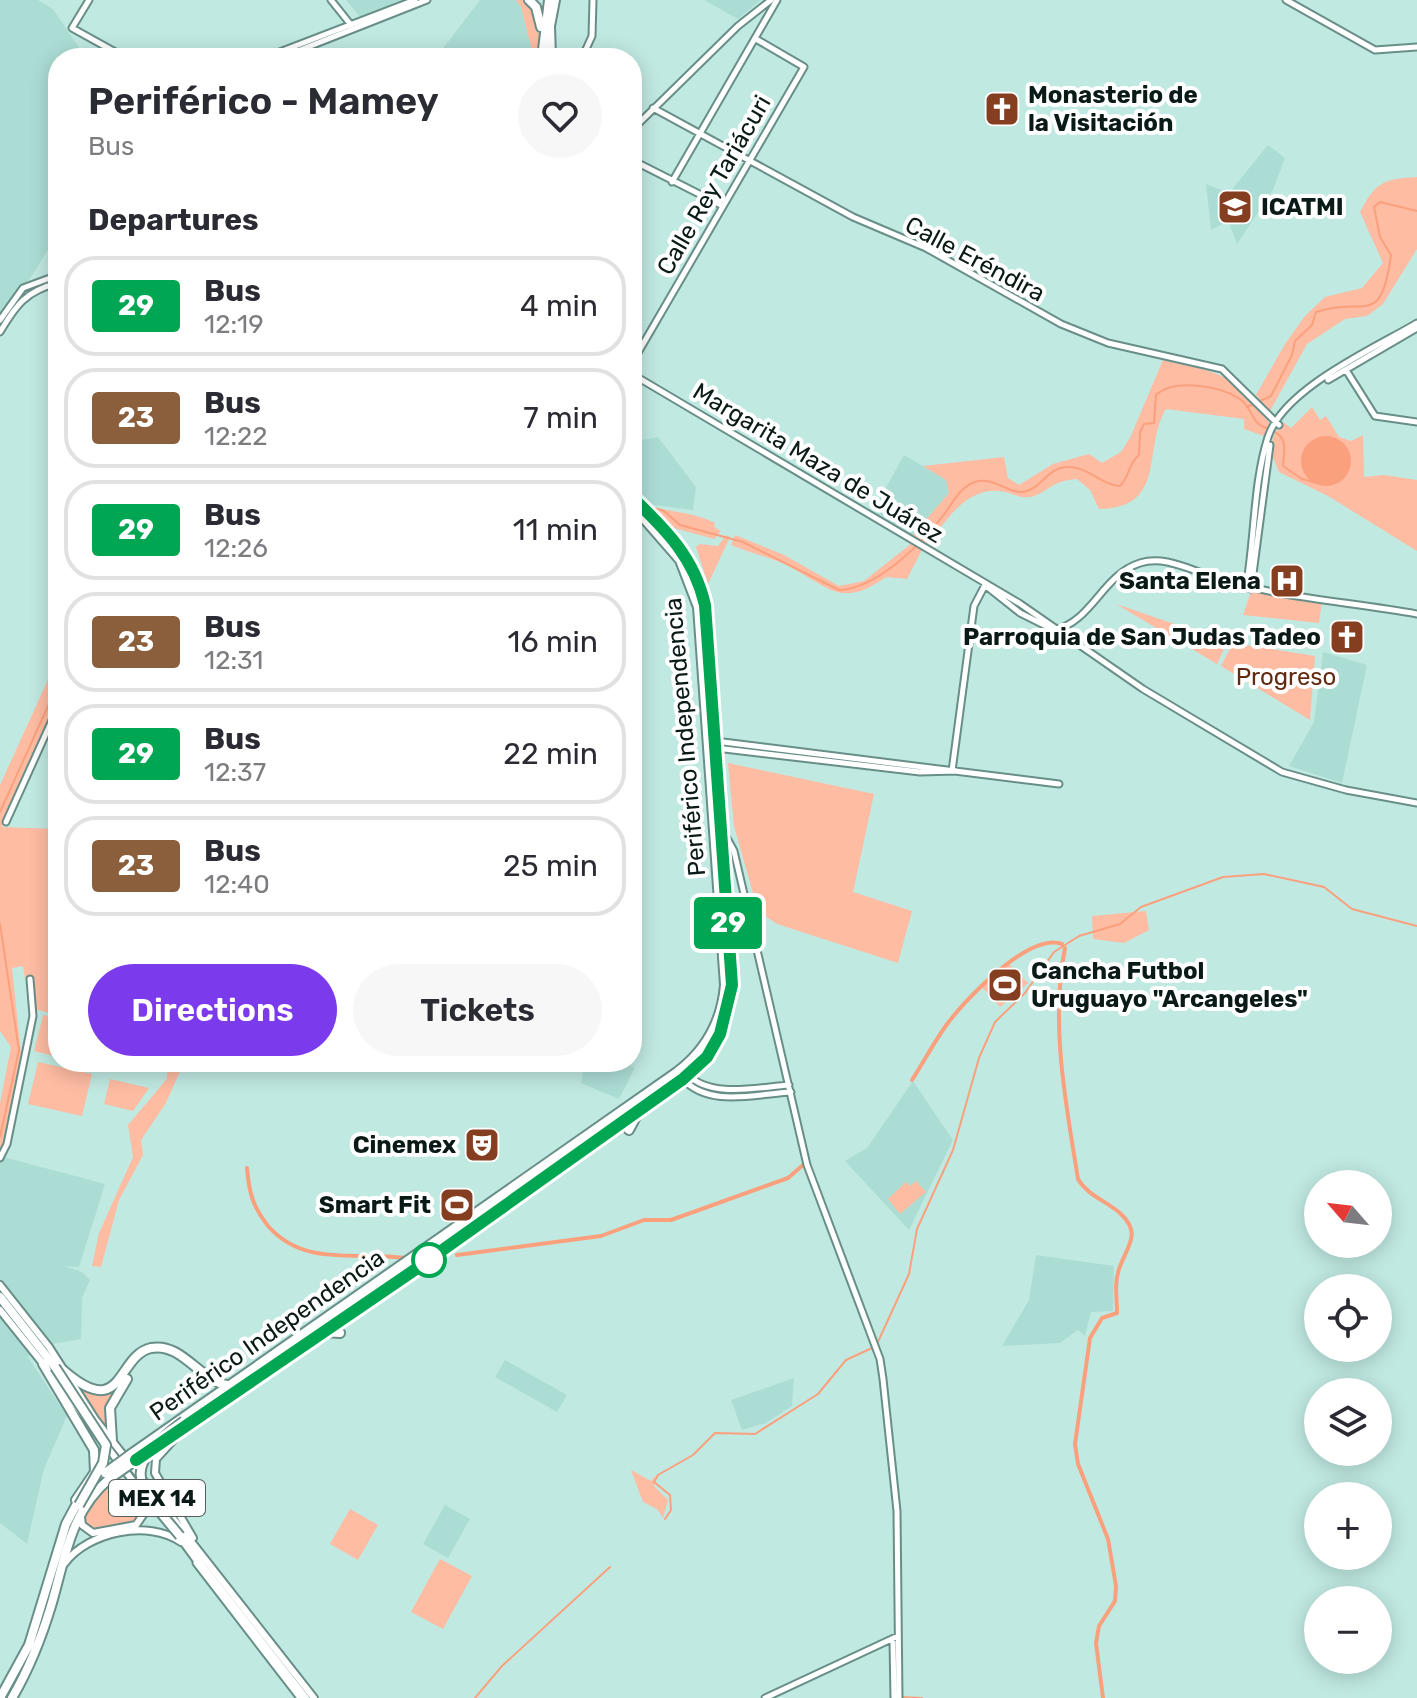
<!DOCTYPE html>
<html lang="en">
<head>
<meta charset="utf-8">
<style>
	:root { --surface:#fff; --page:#f7f7f7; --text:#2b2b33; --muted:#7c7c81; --line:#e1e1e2; --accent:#7c3aed }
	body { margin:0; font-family:Rubik,sans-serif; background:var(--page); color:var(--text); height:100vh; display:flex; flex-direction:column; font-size:30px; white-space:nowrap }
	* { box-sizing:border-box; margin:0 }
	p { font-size:26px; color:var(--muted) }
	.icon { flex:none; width:44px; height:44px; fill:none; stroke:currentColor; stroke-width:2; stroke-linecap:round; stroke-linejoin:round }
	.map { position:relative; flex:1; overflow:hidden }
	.side { position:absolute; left:48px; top:48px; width:594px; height:1024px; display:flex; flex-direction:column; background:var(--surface); border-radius:32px; box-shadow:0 4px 20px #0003 }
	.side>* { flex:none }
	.badge { padding:0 16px; border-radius:6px; font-size:28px; line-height:52px }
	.needle { width:52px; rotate:298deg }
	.controls { position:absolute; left:1304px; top:1170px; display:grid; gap:16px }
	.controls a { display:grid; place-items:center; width:88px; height:88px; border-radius:50%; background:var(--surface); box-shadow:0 4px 20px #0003; font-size:40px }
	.map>.badge { position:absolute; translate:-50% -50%; box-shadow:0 0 0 4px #fff }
	h2 { padding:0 40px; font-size:30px; line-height:72px }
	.round { display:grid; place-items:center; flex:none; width:84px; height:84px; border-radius:42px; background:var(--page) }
	.head { display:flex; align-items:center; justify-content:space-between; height:136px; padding:0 40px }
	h1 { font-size:38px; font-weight:600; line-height:60px }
	.button { display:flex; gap:16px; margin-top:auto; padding:16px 40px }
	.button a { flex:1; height:92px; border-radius:48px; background:var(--accent); color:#fff; font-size:32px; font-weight:600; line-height:92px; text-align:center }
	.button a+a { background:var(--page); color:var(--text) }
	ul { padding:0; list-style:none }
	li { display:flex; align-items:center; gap:24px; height:100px; margin:0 16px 12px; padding:0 24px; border:4px solid var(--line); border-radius:32px }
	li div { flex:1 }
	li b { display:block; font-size:30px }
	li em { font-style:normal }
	li .badge { min-width:88px; font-weight:700; text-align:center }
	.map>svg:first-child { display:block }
	.built { fill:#acddd5 }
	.green { fill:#febca3 }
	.water { fill:#fba07d }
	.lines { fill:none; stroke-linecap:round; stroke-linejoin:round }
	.stream { stroke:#fba07d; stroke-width:2 }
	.canal { stroke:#fba07d; stroke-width:4 }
	.secondary-casing { stroke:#688e88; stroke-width:9 }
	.primary-casing { stroke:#688e88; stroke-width:10 }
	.highway-casing { stroke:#688e88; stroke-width:12 }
	.secondary { stroke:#fff; stroke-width:5 }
	.primary { stroke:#fff; stroke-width:6 }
	.highway { stroke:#fff; stroke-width:8 }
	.highway-bridge-casing { stroke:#688e88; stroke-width:12; stroke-linecap:butt }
	.highway-bridge { stroke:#fff; stroke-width:8 }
	.line-casing { stroke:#fff; stroke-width:18 }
	.line { stroke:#00a651; stroke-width:12 }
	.stop-dot { fill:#fff; stroke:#00a651; stroke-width:4 }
	.labels { text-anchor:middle; stroke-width:8; stroke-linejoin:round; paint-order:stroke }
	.shield { fill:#fff; stroke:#545f5d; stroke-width:2 }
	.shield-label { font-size:22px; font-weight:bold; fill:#0a1a17 }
	.poi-label { font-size:24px; font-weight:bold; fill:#0a1a17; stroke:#fff; text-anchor:end }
	.street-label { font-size:24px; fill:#0a1a17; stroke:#fff }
	.park-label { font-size:24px; fill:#632a12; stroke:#fff }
</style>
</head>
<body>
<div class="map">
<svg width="1417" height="1698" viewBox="0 0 1417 1698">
	<rect width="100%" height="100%" fill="#c0e9e2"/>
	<path class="built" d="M 0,0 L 38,0 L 53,9 L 86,58 L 58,58 L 58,234 L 29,280 L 14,294 L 0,315 Z
		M 346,0 L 411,0 L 361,18 Z
		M 480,0 L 516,0 L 521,7 L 534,58 L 442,58 L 438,55 Z
		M 704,0 L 761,0 L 738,19 Z
		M 1268,145 L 1285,158 L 1273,190 L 1237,244 L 1228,221 L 1211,230 L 1206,184 L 1229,193 Z
		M 658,437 L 696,487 L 693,510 L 645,504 L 632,494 L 632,442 Z
		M 904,455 L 946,480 L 949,493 L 912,536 L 873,511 Z
		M 1323,652 L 1367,665 L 1342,783 L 1289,766 L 1314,722 Z
		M 585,1062 L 622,1062 L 635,1068 L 619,1099 L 581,1083 Z
		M 913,1081 L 953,1140 L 909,1230 L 845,1161 L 867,1148 Z
		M 0,1156 L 105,1184 L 79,1267 L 64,1266 L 82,1272 L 90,1280 L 82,1298 L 81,1339 L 51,1344 L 48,1341 L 28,1357 L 67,1416 L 44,1469 L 27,1544 L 0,1523 Z
		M 1036,1255 L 1114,1266 L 1113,1311 L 1091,1312 L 1085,1336 L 1078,1330 L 1060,1343 L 1002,1346 L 1029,1300 Z
		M 505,1360 L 567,1395 L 557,1412 L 495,1377 Z
		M 794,1378 L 792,1406 L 766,1423 L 742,1430 L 731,1400 Z
		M 445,1505 L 470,1519 L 448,1558 L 423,1544 Z"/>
	<path class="green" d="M 516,0 L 525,0 C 541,16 539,37 540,58 L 534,58 L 521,7 Z
		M 1417,177 L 1417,249 L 1383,304 L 1367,316 L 1345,319 L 1307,344 L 1270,411 L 1256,395 L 1285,344 L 1305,316 L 1325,297 L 1362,288 L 1383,263 L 1360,212 C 1376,182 1383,179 1417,177 Z
		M 1163,360 C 1221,373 1235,373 1270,424 L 1267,437 L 1244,429 L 1244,419 L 1166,409 C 1142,448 1168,508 1099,509 L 1090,490 L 1077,479 C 1050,481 1049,492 1031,497 C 1020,499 1010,492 1000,491 C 965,488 947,520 928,544 L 912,536 L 949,493 L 946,480 L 923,466 L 1004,457 L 1008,478 L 1019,485 L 1053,464 L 1089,454 L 1102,463 L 1121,452 L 1130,438 Z
		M 1312,407 L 1320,420 L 1326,416 L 1339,437 L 1351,441 L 1363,435 L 1364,477 L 1384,475 L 1417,480 L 1417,551 L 1328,496 L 1279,472 L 1271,453 L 1273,437 L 1283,422 L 1291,428 Z
		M 645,504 C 668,513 692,511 715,523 L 714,527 L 721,531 L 714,539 L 674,528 Z
		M 726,535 L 730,537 L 708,584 L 696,547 L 700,544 L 718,546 Z
		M 735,535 L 784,555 L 839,586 L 864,581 L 912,543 L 922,550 L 907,579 L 886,577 C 842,608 831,589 790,567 C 774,558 750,553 731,545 Z
		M 1251,592 L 1322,601 L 1319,623 L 1243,615 Z
		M 1116,604 L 1227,642 L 1217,664 Z
		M 1233,643 L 1315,656 L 1310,720 L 1221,666 Z
		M 58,658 L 58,701 L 2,827 L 58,829 L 58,1015 L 30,1008 L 23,966 L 12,968 L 21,1053 L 5,1142 L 0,1149 L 0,1103 L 11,1047 L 0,1031 L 0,785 Z
		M 728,763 L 874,794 L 853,892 L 912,911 L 898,963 L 777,924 L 758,911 L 734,826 Z
		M 1146,911 L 1149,930 L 1124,943 L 1093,939 L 1092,916 Z
		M 1008,963 L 1028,983 L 1000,1007 L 981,986 Z
		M 43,1015 L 58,1019 L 58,1057 L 34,1051 Z
		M 38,1062 L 92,1074 L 82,1116 L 28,1104 Z
		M 170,1062 L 184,1062 L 166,1103 L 141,1140 L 143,1155 L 119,1200 L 101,1267 L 92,1266 L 99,1233 L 133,1157 L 128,1125 L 166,1080 Z
		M 110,1079 L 149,1088 L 133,1111 L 104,1104 Z
		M 916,1181 L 926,1192 L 900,1214 L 888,1199 L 906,1182 L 910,1186 Z
		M 117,1387 L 105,1413 L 108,1432 L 79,1389 L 97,1393 Z
		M 631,1470 L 651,1481 L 655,1476 L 654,1486 L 668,1500 L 663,1518 L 657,1509 L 643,1502 Z
		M 116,1478 L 121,1478 L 142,1511 L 135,1522 L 89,1529 L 83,1521 C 86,1503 103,1489 116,1478 Z
		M 350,1509 L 378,1525 L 358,1560 L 330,1544 Z
		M 440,1559 L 472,1576 L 443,1629 L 411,1612 Z"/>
	<path class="water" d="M1301 461a25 25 0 1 1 50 0a25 25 0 1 1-50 0Z"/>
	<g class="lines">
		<path class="stream" d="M 1247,407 L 1271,396 L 1292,355 L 1295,341 L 1312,325 L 1316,312 C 1366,296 1381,329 1391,255 L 1380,237 L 1374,207 L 1380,202 L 1417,211
			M 1275,432 C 1288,439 1284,453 1283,466 L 1302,479 L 1317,483
			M 644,505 L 664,511 L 680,525 L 743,542 L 839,590 C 875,589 920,546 942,517 C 952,505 959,487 975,482 C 993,476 1007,493 1022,492 C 1042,490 1047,466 1069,467 C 1088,467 1101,485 1120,486 C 1130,476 1128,464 1139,455 L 1140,432 L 1144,424 L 1154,423 L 1156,395 C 1174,378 1221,386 1240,399 C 1254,409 1250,424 1269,429
			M 0,812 L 58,684
			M 0,924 L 19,1050 L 0,1137
			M 877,1344 L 909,1274 L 917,1229 L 953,1150 L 979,1058 L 995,1022 L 1025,993 L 1054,952 L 1079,936 L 1120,924 L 1141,907 L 1223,877 L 1264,874 L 1324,887 L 1352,909 L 1417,926
			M 665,1519 L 671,1510 L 670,1495 L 654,1482 L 658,1475 L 693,1455 L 715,1433 L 755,1434 L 818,1394 L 846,1360 L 872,1348
			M 900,1697 L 922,1698
			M 475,1698 L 502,1666 L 610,1567"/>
		<path class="canal" d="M 1065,948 C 1050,1024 1066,1104 1078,1179 C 1088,1196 1107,1201 1121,1214 C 1142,1234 1127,1246 1119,1269 C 1114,1284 1117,1297 1117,1313 L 1102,1318 L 1090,1338 L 1075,1444 L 1078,1464 L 1108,1539 L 1116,1586 L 1115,1601 L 1099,1626 L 1096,1643 L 1103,1698
			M 912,1080 C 923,1063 933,1044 945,1027 C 963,1001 1029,932 1062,944
			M 247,1168 C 249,1193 253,1207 268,1226 C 305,1268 357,1251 405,1258
			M 457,1255 L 601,1236 L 644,1220 L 671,1220 L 788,1178 L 803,1165"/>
		<defs>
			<path id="secondary" d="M 89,0 L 72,28 L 126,58
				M 331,0 L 351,25
				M 1286,0 L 1375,50 L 1417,47
				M 264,58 L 415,0
				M 280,58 L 427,0
				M 582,58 L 592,36 L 593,0
				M 653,108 L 853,217 L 926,248 L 1061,324 L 1108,343 L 1222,369 L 1279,425
				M 632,130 L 738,26 L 771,0
				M 632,160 L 723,206
				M 672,182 L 777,0
				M 0,320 L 23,288 L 58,275
				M 0,332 C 16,305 26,291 58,283
				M 632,363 L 804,67 L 756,39
				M 1346,370 L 1375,416 L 1417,422
				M 632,374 L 1019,603 L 1143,689 L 1282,772 L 1346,790 L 1417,803
				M 1328,380 L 1417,328
				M 986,586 L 1020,613 L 1054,630 C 1092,622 1102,575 1140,563 C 1162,556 1184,567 1205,574 C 1273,598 1346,601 1417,614
				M 1246,588 C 1255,539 1253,484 1268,437 C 1284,388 1375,348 1417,323
				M 1251,589 L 1270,445
				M 715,741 L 1059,784
				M 716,748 L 920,772 L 956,771
				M 952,771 L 974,606 L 985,585
				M 6,822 L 58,707
				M 723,831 L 734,851 L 807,1165 L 880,1359 L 883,1379 L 897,1511 L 899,1698
				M 687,1074 C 711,1099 758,1087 789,1085
				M 682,1078 C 708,1108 755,1094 791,1092
				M 0,1158 L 7,1144 L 33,1016 L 30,979
				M 196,1563 L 300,1698
				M 893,1641 L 894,1698
				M 765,1698 L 898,1636"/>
			<path id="primary" d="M 0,1285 L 49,1347 L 95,1419 L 314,1698
				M 0,1310 L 45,1366
				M 55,1378 L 154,1509
				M 177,1436 L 156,1459 L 155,1473 L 193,1538
				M 81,1517 L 82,1525 L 93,1533 L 136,1525 L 145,1512 L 140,1498
				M 198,1560 L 306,1698
				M 65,1563 C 88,1532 148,1519 181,1542"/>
			<path id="highway" d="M 529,0 L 536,7 L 541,27
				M 542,58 L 549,0
				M 551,58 L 550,26 L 555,0
				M 629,1130 L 638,1113
				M 0,1297 L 55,1367
				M 324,1332 L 340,1333
				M 43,1364 L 94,1450 L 95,1472 L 76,1500
				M 63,1370 C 124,1423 116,1356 151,1348 C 182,1342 200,1381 227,1385
				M 112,1441 L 110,1408 L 127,1379
				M 163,1442 L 661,1095 C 700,1066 728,1037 732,985 L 705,605 C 694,557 666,530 632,497
				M 131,1454 L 677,1072 C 706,1050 722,1021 725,985 L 698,607 L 680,560 L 632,505
				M 180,1536 L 199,1562
				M 0,1698 L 29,1645 L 66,1524 L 81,1496
				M 12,1698 C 29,1669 41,1639 51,1606 C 65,1559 70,1512 109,1479"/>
		</defs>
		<use href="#secondary" class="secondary-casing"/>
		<use href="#primary" class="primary-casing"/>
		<use href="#highway" class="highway-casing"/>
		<use href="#secondary" class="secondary"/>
		<use href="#primary" class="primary"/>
		<use href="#highway" class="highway"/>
		<defs>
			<path id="highway-bridge" d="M 55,1367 L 106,1445 L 103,1463 L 79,1505
				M 105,1473 L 131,1454
				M 109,1479 L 136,1460
				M 180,1536 C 135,1482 119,1469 184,1421"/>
		</defs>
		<use href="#highway-bridge" class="highway-bridge-casing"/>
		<use href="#highway-bridge" class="highway-bridge"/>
	</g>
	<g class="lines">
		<defs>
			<path id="line" d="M 136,1460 L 413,1271 L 683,1079 L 707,1057 L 720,1034 L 732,985 L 705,605 C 694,557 666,530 632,497"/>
		</defs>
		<use href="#line" class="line-casing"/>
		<use href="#line" class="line"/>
	</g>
	<defs>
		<symbol id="church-square" viewBox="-11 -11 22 22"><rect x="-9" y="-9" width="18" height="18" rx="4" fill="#863e20" stroke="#fff"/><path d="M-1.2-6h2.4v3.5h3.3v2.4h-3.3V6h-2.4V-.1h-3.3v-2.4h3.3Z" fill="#fff"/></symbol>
		<symbol id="university-square" viewBox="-11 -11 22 22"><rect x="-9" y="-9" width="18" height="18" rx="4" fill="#863e20" stroke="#fff"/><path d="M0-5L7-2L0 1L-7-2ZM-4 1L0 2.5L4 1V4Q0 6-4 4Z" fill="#fff"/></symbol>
		<symbol id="hospital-square" viewBox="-11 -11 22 22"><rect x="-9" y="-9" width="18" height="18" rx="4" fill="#863e20" stroke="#fff"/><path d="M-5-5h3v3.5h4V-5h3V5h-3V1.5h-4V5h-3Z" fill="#fff"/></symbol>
		<symbol id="stadium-square" viewBox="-11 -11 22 22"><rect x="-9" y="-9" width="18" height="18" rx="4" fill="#863e20" stroke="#fff"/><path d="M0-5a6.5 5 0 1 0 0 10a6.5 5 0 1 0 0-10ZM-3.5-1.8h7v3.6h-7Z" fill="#fff"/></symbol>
		<symbol id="theatre-square" viewBox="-11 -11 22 22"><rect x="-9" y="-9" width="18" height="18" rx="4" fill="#863e20" stroke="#fff"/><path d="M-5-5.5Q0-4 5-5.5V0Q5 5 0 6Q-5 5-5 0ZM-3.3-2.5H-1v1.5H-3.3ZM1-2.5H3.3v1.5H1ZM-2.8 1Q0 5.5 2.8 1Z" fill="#fff"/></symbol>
	</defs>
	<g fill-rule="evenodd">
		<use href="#church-square" x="982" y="89" width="40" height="40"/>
		<use href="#university-square" x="1215" y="187" width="40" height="40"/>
		<use href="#hospital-square" x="1267" y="561" width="40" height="40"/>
		<use href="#church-square" x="1327" y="617" width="40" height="40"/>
		<use href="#stadium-square" x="985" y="965" width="40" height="40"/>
		<use href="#theatre-square" x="462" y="1125" width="40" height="40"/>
		<use href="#stadium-square" x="437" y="1185" width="40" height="40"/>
	</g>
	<circle class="stop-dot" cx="429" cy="1260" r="16"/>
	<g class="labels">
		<rect class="shield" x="109" y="1480" width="96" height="36" rx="6"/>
		<g class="shield-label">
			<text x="157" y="1506">MEX 14</text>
		</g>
		<g class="poi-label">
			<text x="1028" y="103" text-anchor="start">Monasterio de<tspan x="1028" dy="28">la Visitación</tspan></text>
			<text x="1261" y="215" text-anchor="start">ICATMI</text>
			<text x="1261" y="589">Santa Elena</text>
			<text x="1321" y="645">Parroquia de San Judas Tadeo</text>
			<text x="1031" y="979" text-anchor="start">Cancha Futbol<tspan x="1031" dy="28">Uruguayo "Arcangeles"</tspan></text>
			<text x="456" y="1153">Cinemex</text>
			<text x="431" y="1213">Smart Fit</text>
		</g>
		<g class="street-label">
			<text transform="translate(714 185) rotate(-60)" y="8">Calle Rey Tariácuri</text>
			<text transform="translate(975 259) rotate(28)" y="8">Calle Eréndira</text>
			<text transform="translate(818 463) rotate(31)" y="8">Margarita Maza de Juárez</text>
			<text transform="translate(685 737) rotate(-95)" y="8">Periférico Independencia</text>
			<text transform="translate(267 1335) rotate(-35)" y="8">Periférico Independencia</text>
		</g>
		<g class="park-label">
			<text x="1286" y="685">Progreso</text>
		</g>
	</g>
</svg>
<div class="controls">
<a><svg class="needle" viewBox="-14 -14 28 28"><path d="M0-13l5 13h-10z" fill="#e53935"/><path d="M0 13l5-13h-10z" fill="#7c7c81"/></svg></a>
<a><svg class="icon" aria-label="locate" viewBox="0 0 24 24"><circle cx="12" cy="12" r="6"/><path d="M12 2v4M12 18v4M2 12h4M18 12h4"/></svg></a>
<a><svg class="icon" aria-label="layers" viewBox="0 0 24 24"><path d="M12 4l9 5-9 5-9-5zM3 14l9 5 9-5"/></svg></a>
<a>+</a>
<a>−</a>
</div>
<b class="badge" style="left:728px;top:923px;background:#00a651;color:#fff">29</b>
<section class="side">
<div class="head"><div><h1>Periférico - Mamey</h1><p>Bus</p></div><a class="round"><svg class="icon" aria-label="heart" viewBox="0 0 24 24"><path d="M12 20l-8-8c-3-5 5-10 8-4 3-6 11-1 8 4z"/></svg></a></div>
<h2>Departures</h2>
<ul>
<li><span class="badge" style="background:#00a651;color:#fff">29</span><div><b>Bus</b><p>12:19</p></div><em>4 min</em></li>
<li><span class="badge" style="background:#8b5e3c;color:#fff">23</span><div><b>Bus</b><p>12:22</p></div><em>7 min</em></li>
<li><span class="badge" style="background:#00a651;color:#fff">29</span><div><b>Bus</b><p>12:26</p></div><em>11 min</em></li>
<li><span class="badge" style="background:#8b5e3c;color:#fff">23</span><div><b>Bus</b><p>12:31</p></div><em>16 min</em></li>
<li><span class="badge" style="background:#00a651;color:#fff">29</span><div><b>Bus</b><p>12:37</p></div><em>22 min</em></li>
<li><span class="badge" style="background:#8b5e3c;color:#fff">23</span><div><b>Bus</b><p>12:40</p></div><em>25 min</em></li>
</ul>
<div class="button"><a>Directions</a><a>Tickets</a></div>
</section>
</div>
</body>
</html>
